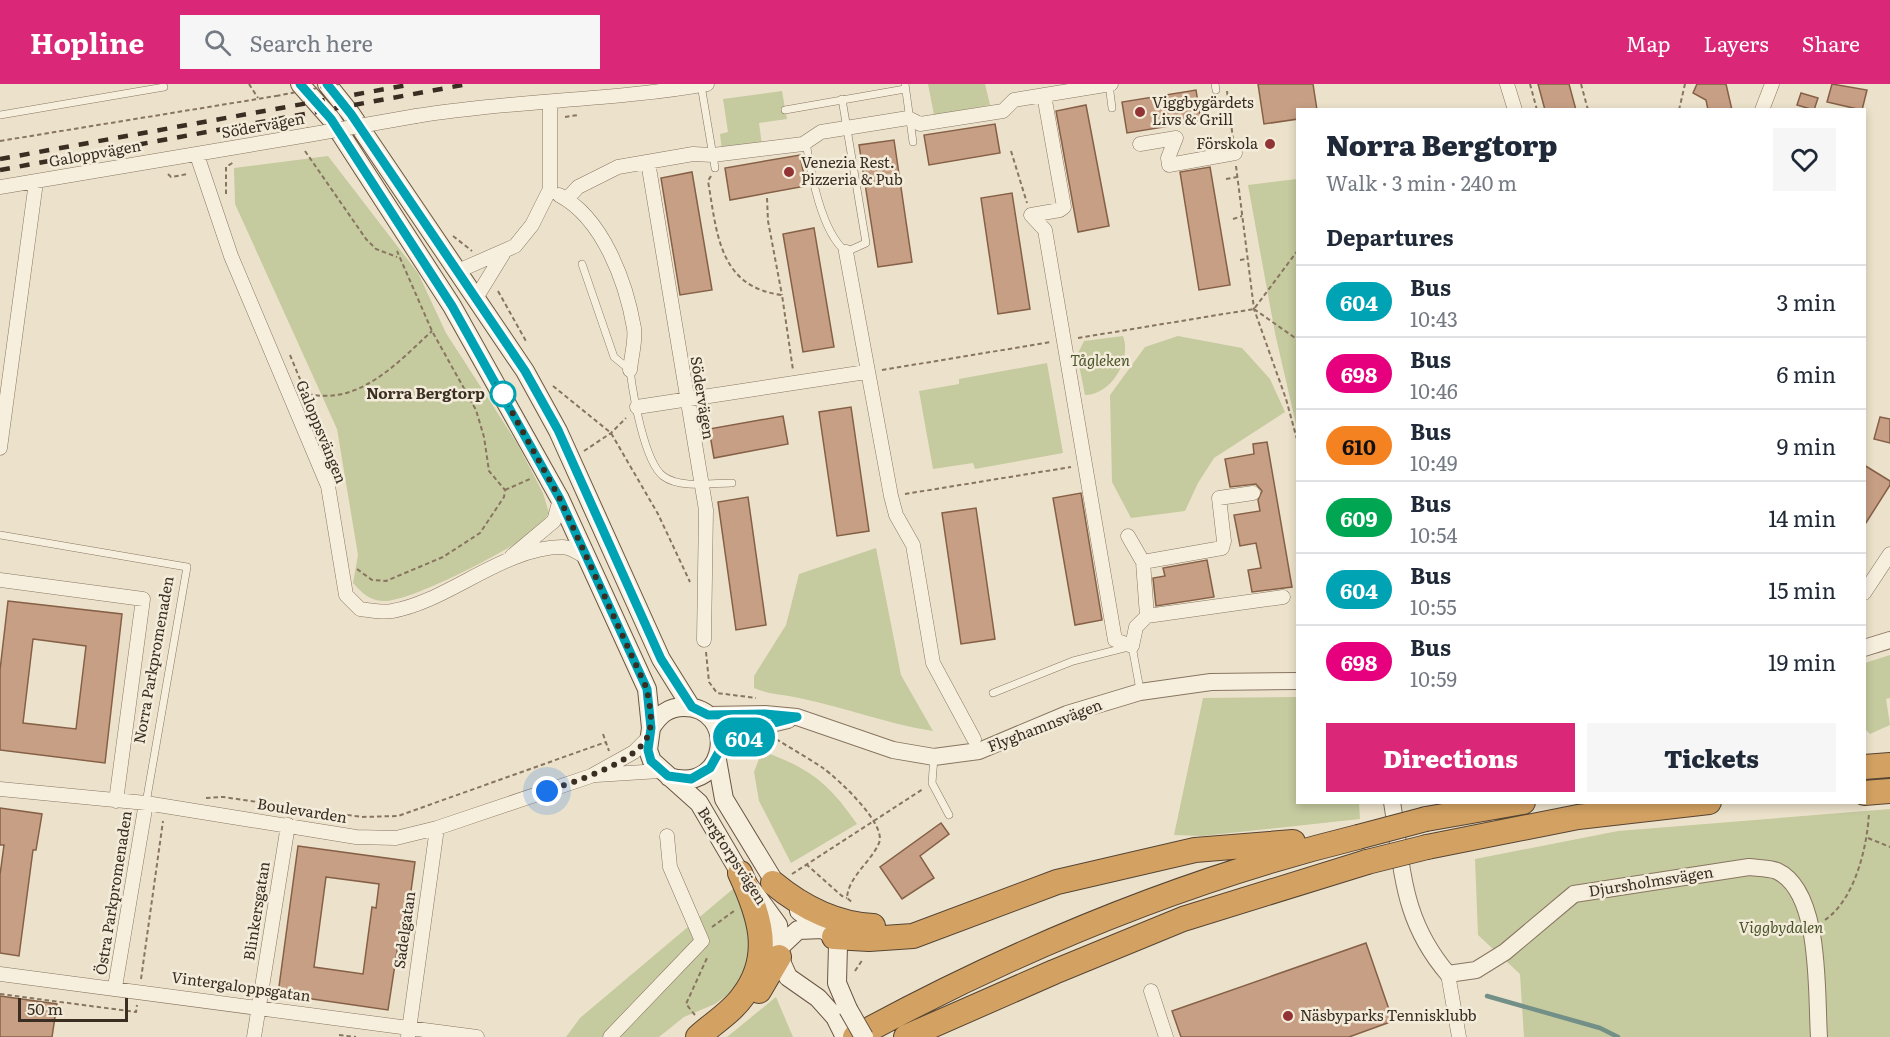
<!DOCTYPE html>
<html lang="en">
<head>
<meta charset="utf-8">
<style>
	:root { --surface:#fff; --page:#f6f6f7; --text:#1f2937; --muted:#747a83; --line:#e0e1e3; --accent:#db2777 }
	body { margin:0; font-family:Literata,serif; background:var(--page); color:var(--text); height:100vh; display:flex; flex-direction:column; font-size:22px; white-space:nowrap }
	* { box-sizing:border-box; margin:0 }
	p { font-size:20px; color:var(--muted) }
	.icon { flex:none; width:33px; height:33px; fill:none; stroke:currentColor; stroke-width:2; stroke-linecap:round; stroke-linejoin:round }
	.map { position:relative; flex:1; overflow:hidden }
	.panel { position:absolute; left:1296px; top:24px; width:570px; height:696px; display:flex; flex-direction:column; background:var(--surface); border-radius:0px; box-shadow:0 3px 9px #0003 }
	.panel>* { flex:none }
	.badge { padding:0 12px; border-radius:20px; font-size:21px; line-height:39px }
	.scale { position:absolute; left:18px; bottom:15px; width:110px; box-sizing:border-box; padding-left:6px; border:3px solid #3a2d22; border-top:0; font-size:16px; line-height:21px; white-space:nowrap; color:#3a2d22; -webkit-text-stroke:4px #f4ecda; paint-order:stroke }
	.you { position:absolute; width:30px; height:30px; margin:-15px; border:4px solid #fff; border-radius:50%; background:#1a73e8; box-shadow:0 0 0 9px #1a73e833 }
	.map>.badge { position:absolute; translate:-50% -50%; box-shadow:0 0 0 3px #fff }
	h2 { padding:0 30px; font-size:22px; line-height:54px }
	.round { display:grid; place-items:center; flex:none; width:63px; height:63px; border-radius:0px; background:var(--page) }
	.head { display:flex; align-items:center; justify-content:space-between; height:102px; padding:0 30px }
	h1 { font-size:28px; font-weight:800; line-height:45px }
	.cta { display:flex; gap:12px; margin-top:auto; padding:12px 30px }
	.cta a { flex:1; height:69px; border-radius:0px; background:var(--accent); color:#fff; font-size:24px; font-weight:800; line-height:69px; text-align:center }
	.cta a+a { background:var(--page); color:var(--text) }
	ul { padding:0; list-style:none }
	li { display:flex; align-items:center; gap:18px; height:72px; padding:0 30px; border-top:2px solid var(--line) }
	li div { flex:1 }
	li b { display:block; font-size:22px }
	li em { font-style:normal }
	li .badge { min-width:66px; font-weight:700; text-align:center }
	header { display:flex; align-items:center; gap:36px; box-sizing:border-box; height:84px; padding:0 30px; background:var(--accent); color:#fff }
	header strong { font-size:28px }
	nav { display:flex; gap:33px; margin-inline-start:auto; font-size:21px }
	.search { width:420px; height:54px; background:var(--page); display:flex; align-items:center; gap:15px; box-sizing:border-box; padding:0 21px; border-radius:0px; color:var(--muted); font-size:22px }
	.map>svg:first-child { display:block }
	.green { fill:#c5ca9f }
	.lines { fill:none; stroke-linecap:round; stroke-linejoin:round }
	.stream { stroke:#728f88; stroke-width:4.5 }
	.building { fill:#c79f84; stroke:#856047; stroke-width:1.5; fill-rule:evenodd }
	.service-casing { stroke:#887560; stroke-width:8 }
	.minor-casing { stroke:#887560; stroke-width:15 }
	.tertiary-casing { stroke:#887560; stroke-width:18 }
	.secondary-casing { stroke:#6a5643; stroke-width:20 }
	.motorway-casing { stroke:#564433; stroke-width:26 }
	.path { stroke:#887560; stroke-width:2; stroke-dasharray:4.5 3; stroke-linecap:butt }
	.service { stroke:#f7efde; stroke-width:7 }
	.minor { stroke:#f7efde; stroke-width:14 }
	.tertiary { stroke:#f7efde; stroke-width:16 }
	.secondary { stroke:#f7efde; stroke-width:18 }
	.motorway { stroke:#d3a263; stroke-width:24 }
	.rail { stroke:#3a2d22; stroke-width:4.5; stroke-dasharray:10 10; stroke-linecap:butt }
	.minor-bridge-casing { stroke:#887560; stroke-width:15; stroke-linecap:butt }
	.secondary-bridge-casing { stroke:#6a5643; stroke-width:20; stroke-linecap:butt }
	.motorway-bridge-casing { stroke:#564433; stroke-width:26; stroke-linecap:butt }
	.path-bridge { stroke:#887560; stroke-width:2; stroke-dasharray:4.5 3; stroke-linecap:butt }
	.minor-bridge { stroke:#f7efde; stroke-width:14 }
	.secondary-bridge { stroke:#f7efde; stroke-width:18 }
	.motorway-bridge { stroke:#d3a263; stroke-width:24 }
	.line-casing { stroke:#fff; stroke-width:14 }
	.line { stroke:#00a3b4; stroke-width:9 }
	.walk { stroke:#3a2d22; stroke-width:6; stroke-dasharray:0 10.8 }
	.poi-dot { fill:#923435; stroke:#f4ecda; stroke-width:2 }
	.stop-dot { fill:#fff; stroke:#00a3b4; stroke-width:3 }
	.labels { text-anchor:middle; stroke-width:5; stroke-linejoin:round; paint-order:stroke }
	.poi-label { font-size:15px; fill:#3a2d22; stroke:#f4ecda; text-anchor:start }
	.street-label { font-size:15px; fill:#3a2d22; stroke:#f4ecda }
	.park-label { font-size:15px; font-style:italic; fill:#4a542a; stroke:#f4ecda }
	.stop-label { font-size:15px; font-weight:bold; fill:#3a2d22; stroke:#f4ecda; text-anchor:end }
</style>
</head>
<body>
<header>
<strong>Hopline</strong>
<div class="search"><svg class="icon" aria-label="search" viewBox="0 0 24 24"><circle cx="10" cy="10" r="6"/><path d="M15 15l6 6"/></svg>Search here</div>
<nav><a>Map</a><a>Layers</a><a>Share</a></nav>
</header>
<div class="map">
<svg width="1890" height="953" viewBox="0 0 1890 953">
	<rect width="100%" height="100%" fill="#ece2cb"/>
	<path class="green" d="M 928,0 L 985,0 L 990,21 L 934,31 Z
		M 782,7 L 787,35 L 759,39 L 762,61 L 722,67 L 720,50 L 728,48 L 723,15 Z
		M 328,72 L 418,189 L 446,249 L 517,359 L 543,409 L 549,429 C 545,435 540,443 534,447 C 512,465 409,519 383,517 C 369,516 363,510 353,499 L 358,471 L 337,345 L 235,120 L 234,84 Z
		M 1297,95 L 1298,95 L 1297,345 L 1275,249 L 1248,101 Z
		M 1123,252 C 1132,276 1111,311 1085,311 L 1077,271 L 1084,257 Z
		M 1178,252 L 1242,264 L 1270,295 L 1285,328 L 1214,374 L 1198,399 L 1185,427 L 1131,434 L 1112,398 L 1110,311 L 1145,263 Z
		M 1047,279 L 1063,369 L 975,385 L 973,379 L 933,385 L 919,307 L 959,300 L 959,295 Z
		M 876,464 L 901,591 L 933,647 C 887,640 844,623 799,614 C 782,610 770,611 754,604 L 754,592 L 786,541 L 799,490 Z
		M 1890,571 L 1890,614 L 1886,615 L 1890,641 L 1870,650 L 1865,645 L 1865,579 Z
		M 1297,613 L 1298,718 L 1359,719 L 1360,735 L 1202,752 L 1174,751 L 1203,614 Z
		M 762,667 C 809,684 828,698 857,740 L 791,779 L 759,717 L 754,688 Z
		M 1890,725 L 1890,953 L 1524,953 L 1520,890 L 1478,851 L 1475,775 L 1618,747 Z
		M 734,804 L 747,823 L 750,877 L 735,905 L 715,920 L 684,933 L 659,953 L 566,953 L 580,934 Z
		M 776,913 L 793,953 L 727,953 Z"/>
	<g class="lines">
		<path class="stream" d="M 1487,912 L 1600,944 L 1618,953"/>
	</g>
	<path class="building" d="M 1258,0 L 1313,0 L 1317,26 L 1298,26 L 1298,35 L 1264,40 Z
		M 1538,0 L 1569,0 L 1576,26 L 1545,26 Z
		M 1697,0 L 1726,0 L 1732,26 L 1708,26 L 1706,16 L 1693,9 Z
		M 1832,0 L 1867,6 L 1862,26 L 1827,18 Z
		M 1196,6 L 1201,37 L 1127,49 L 1122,18 Z
		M 1801,9 L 1818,14 L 1814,26 L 1797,21 Z
		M 1086,21 L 1109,142 L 1078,148 L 1056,27 Z
		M 995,40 L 1000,69 L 929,81 L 924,51 Z
		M 894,56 L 912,178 L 878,183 L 859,61 Z
		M 800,71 L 806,102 L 730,116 L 725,84 Z
		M 1210,83 L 1230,201 L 1199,206 L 1180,88 Z
		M 692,88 L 712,206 L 680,211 L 661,94 Z
		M 1012,109 L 1030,225 L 998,230 L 981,114 Z
		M 814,144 L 834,263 L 803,268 L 783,150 Z
		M 851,323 L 869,447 L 837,452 L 819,328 Z
		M 783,332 L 788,360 L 714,374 L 709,345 Z
		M 1880,333 L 1890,335 L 1890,359 L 1874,355 Z
		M 1267,358 L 1292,503 L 1252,508 L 1248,486 L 1261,484 L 1256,459 L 1240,462 L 1234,431 L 1260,427 L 1258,416 L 1262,407 L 1256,400 L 1230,403 L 1225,375 L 1254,370 L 1253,360 Z
		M 1864,381 L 1890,397 L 1890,401 L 1864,442 Z
		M 1081,409 L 1102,536 L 1075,541 L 1053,414 Z
		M 748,413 L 766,541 L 736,546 L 718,418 Z
		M 976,424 L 995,555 L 961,560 L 942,429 Z
		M 1207,476 L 1214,513 L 1156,522 L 1153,494 L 1165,492 L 1163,484 Z
		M 8,517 L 122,530 L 105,679 L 0,666 L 0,586 ZM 33,555 L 86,562 L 76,645 L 23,639 Z
		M 0,724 L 42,730 L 36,766 L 33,766 L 19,872 L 0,869 L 0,791 L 4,761 L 0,761 Z
		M 941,739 L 949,750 L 920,772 L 934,794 L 902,815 L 880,783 Z
		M 298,762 L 415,778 L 407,836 L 402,835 L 388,926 L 278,910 ZM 326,793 L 379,800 L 376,824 L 372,823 L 363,890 L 314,883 Z
		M 1366,859 L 1393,937 L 1349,953 L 1181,953 L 1172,927 Z
		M 0,912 L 57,920 L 52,953 L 0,953 Z"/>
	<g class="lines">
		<defs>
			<path id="service" d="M 905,0 L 913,58
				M 1109,0 L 1112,24
				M 1215,0 L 1216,6
				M 701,1 L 715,84
				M 785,26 L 905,5
				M 0,31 L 164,3
				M 806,58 C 811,90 821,147 846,168 L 866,159 L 842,15
				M 582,180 L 614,273 L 630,286 C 633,310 644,377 663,392 C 680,405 713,399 732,399
				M 0,451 L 187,483 L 146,719
				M 993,609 L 1073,577 L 1132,562 L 1140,606
				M 934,673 L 932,699 L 949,731"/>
			<path id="minor" d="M 1507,0 L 1515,26
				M 1044,11 L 1064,123 L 1060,126 L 1031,131 L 1045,146 L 1115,556 L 1132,562 L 1136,543 L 1147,532 L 1283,513
				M 1762,26 L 1772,0
				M 416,32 C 513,16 611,17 707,0
				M 1140,60 L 1176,54 L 1168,74 L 1169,81 L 1235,69
				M 197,71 L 231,172 L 328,402 L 346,511 L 360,525 C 370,526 382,529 392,527 C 447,518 504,463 562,463 C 571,463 580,470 587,474
				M 648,78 L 706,426 L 704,556
				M 0,103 L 308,51
				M 559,111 C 603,134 626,198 634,244 C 636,257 631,273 630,286
				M 567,115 L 578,103 L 618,83 L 693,70 L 713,71 L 803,60 L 821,48 L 908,34 L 920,40 L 1003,27 L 1014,16 L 1111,0
				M 846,168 L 891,412 L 896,431 L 913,461 L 933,579 L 974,655
				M 458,187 L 515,162 L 532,141 L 550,105 L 550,18
				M 476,214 L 503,170
				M 637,323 L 866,288
				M 0,364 L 36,98
				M 1128,452 L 1143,478 L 1147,532
				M 512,472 L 554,437 L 560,415
				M 1143,478 L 1222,464 L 1224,457 L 1219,414 L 1253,409
				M 0,496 L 143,515 L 116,717
				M 1864,509 L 1890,470
				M 596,691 L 660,687
				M 0,705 L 146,719 L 356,753 L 396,754 L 437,744 L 591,692 L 634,668 L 647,655
				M 0,890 L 477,953
				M 1448,890 L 1459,953
				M 115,903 L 146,719
				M 1151,907 L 1166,953
				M 254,953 L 288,741
				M 408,953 L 437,744
				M 610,953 L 702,857 L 670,783 L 667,752"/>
			<path id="tertiary" d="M 1864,564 L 1890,556
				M 708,631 L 765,630 L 797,633 L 893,666 L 934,673 L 979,667 L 1067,630 L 1140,608 L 1211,598 L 1298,597
				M 720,666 L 767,641 L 788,636
				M 1392,718 C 1403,785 1401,835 1448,890 L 1476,886 L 1505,868 L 1574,810 L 1749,783 C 1758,784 1770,784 1777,787 C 1822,808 1816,910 1819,953"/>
			<path id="secondary" d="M 300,0 L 331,35 L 452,222 L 560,415 L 647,605 L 651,644 L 648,666 L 652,677 L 699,719 L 740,789 L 778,841 L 781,862 L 779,873 L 788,893 L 818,914 L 835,933 L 845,953
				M 327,0 L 351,30 L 525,287 L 558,347 L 661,575 L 691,623
				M 651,644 C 659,631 668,623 684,623 C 738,623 729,711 669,693
				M 717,676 L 724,715 L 780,807
				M 799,827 L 834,853 L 838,861 L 837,899 L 848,925
				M 781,862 L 798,846 L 823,845"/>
			<path id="motorway" d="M 1864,683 L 1890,681
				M 1864,709 L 1890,707
				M 1426,735 L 1523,718
				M 1427,763 L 1578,733 L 1709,718
				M 773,799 C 802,823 834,840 873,842
				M 834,853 L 869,855 L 913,852 L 1057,798 L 1195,766 L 1293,758
				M 759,907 L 779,873
				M 698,953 C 712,940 732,928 743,912 C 774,871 759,830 740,789
				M 855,953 C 1013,867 1183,796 1358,753
				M 906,953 L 1054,888 L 1183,835 L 1367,778"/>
		</defs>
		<use href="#service" class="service-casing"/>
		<use href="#minor" class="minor-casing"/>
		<use href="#tertiary" class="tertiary-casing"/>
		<use href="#secondary" class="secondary-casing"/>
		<use href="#motorway" class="motorway-casing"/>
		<path class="path" d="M 249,0 L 258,14
			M 1530,0 L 1537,26
			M 1581,0 L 1588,26
			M 1227,7 L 1233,55
			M 1679,26 L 1685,0
			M 565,33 L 578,31
			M 0,57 L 276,12
			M 305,67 L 366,155 L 376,165 L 397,173
			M 1011,67 L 1027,119
			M 1236,82 L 1254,225 L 1286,315 L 1298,359
			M 168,90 L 171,93 L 188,90
			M 711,92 L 708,97 C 717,148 718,203 782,211 L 793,286
			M 1226,95 L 1237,93
			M 226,110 L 226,83 L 234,78
			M 767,114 L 768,137 L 782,211
			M 1233,135 L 1242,132
			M 453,152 L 472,167
			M 1240,176 L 1247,175
			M 498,207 L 527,259
			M 1254,225 L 1298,256
			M 1078,254 L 1254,225 L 1298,166
			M 290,271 L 336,382
			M 882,286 L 1051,258
			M 553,302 L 611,349 L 658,430 L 690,498
			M 308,310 C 360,321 396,280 432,247
			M 584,367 L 611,349 L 626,334
			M 505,406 L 530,395
			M 905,410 L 1071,383
			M 357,485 L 372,496 L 386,497 L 443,473 L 480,449 L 504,413 L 505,406 L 489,387 L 484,353 L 476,326 L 432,247 L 397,167
			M 706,568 L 709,598 L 717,609 L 756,614
			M 603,650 L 609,667
			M 776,655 C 792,665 808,674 823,684 C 838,695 887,740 879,759 C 871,778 848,793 847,814 L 853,819
			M 206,714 L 223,713 L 362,733 L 398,732 L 606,658
			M 1868,754 L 1890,763
			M 806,780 L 842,812 L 847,814
			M 792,790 L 923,705
			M 1825,836 C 1855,815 1867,764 1869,729
			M 712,843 L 734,827
			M 855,887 L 863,875
			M 141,895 L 163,737
			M 0,910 L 136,928 L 137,921
			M 695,931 L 686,920 L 707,874
			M 339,951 L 356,953"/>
		<use href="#service" class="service"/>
		<use href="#minor" class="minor"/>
		<use href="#tertiary" class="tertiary"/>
		<use href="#secondary" class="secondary"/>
		<use href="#motorway" class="motorway"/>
		<path class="rail" d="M 0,75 L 413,0
			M 0,86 L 468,0"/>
		<defs>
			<path id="minor-bridge" d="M 308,51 L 416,32"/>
			<path id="secondary-bridge" d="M 848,925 L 864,953"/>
			<path id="motorway-bridge" d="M 1358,753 L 1426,735
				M 1367,778 L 1427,763"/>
		</defs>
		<use href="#minor-bridge" class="minor-bridge-casing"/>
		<use href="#secondary-bridge" class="secondary-bridge-casing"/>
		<use href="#motorway-bridge" class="motorway-bridge-casing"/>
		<path class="path-bridge" d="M 276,12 L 339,0"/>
		<use href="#minor-bridge" class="minor-bridge"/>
		<use href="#secondary-bridge" class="secondary-bridge"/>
		<use href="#motorway-bridge" class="motorway-bridge"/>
	</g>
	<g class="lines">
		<defs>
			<path id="line" d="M 300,0 L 331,35 L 452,222 L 560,415 L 647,605 L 651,644 L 648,666 L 651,677 L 668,692 L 691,695 L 710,684 L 720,666 L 767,641 L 797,633 L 765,630 L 708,631 L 692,623 L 661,575 L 558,346 L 525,287 L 351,30 L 327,0"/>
		</defs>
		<use href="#line" class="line-casing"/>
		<use href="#line" class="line"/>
		<path class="walk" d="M 503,310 L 497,301 L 560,415 L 647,605 C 649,620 654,637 648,651 C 639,678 573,698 547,707"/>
	</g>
	<g class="poi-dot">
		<circle cx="1140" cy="28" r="6"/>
		<circle cx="1270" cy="60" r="6"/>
		<circle cx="789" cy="88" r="6"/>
		<circle cx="1288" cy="932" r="6"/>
	</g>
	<circle class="stop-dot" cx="503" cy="310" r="12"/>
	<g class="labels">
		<g class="poi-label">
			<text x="1152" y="24">Viggbygärdets<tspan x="1152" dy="17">Livs &amp; Grill</tspan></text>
			<text x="1258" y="65" text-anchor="end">Förskola</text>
			<text x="801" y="84">Venezia Rest.<tspan x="801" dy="17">Pizzeria &amp; Pub</tspan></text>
			<text x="1300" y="937">Näsbyparks Tennisklubb</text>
		</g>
		<g class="street-label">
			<text transform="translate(263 42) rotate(-10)" y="5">Södervägen</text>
			<text transform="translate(95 70) rotate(-10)" y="5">Galoppvägen</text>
			<text transform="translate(702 314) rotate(81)" y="5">Södervägen</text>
			<text transform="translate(321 348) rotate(68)" y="5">Galoppsvängen</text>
			<text transform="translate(154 576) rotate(-80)" y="5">Norra Parkpromenaden</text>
			<text transform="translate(1045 642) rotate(-21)" y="5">Flyghamnsvägen</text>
			<text transform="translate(302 727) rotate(9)" y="5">Boulevarden</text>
			<text transform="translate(732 772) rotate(57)" y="5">Bergtorpsvägen</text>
			<text transform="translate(1651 798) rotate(-9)" y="5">Djursholmsvägen</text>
			<text transform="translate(114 809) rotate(-81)" y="5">Östra Parkpromenaden</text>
			<text transform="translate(257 827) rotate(-81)" y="5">Blinkersgatan</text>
			<text transform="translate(405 846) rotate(-82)" y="5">Sadelgatan</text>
			<text transform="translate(241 903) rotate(8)" y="5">Vintergaloppsgatan</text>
		</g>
		<g class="park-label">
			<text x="1100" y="282">Tågleken</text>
			<text x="1781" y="849">Viggbydalen</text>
		</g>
		<g class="stop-label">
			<text x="485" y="315">Norra Bergtorp</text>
		</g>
	</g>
</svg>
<div class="scale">50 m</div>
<div class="you" style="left:547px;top:707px"></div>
<b class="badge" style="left:744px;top:653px;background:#00a3b4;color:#fff">604</b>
<section class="panel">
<div class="head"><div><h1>Norra Bergtorp</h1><p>Walk · 3 min · 240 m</p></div><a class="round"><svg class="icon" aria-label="heart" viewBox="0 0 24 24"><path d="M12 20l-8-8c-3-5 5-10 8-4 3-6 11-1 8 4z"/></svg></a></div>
<h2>Departures</h2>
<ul>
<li><span class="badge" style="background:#00a3b4;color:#fff">604</span><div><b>Bus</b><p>10:43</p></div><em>3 min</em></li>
<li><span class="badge" style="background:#e6007e;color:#fff">698</span><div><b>Bus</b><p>10:46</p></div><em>6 min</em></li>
<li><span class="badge" style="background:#f58220;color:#111">610</span><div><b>Bus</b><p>10:49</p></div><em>9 min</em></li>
<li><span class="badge" style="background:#00a651;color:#fff">609</span><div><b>Bus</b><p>10:54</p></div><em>14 min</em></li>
<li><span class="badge" style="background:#00a3b4;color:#fff">604</span><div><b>Bus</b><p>10:55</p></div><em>15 min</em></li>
<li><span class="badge" style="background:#e6007e;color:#fff">698</span><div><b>Bus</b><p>10:59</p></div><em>19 min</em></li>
</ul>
<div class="cta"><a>Directions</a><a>Tickets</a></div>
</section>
</div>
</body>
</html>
